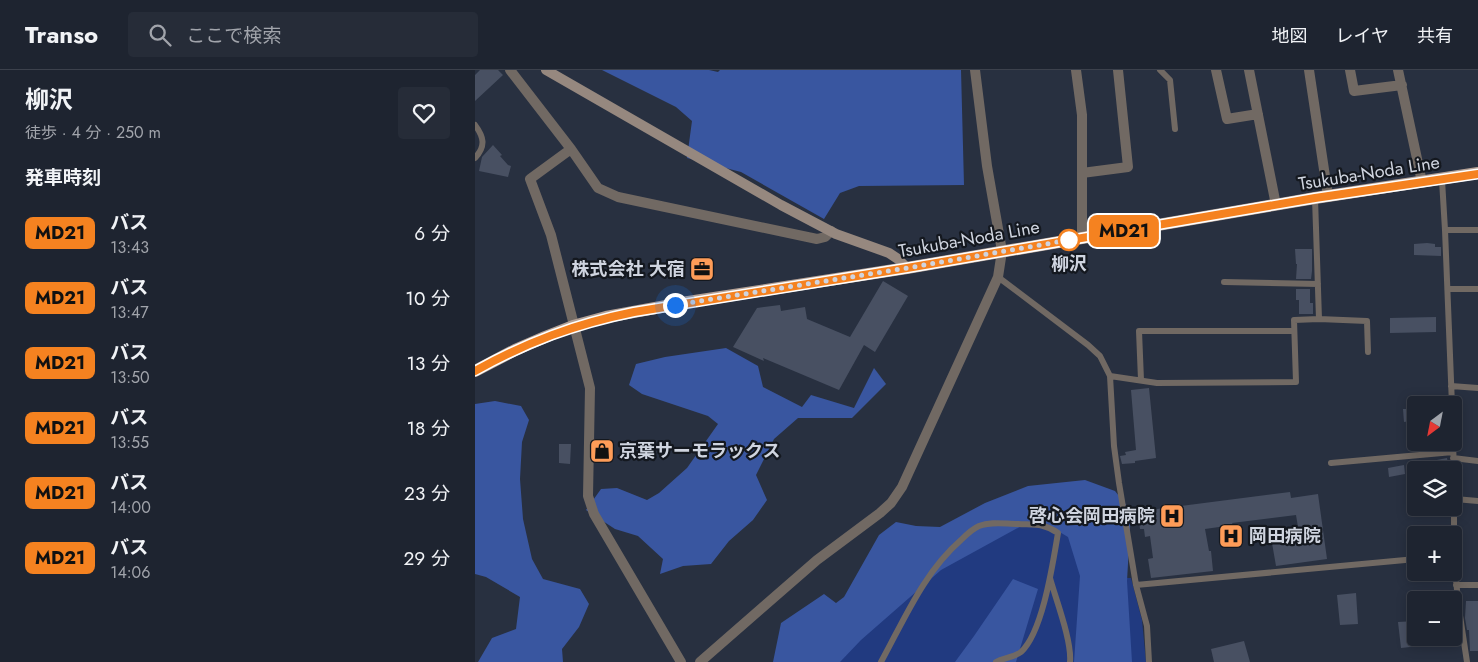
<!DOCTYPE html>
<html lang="ja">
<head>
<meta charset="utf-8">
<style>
	:root { --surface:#1e2430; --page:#262c38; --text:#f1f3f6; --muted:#a1a4ab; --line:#3c414c }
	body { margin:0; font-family:Jost,"Noto Sans JP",sans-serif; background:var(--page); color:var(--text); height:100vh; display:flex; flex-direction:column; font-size:19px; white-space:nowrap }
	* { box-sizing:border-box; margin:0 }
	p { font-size:16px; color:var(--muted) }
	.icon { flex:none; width:28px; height:28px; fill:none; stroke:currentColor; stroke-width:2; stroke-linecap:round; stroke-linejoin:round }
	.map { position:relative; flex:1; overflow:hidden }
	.panel { display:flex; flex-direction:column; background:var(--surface); width:475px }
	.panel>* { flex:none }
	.badge { padding:0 10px; border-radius:8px; font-size:18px; line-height:32px }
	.needle { width:32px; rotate:212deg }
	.tools { position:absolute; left:932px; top:326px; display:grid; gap:10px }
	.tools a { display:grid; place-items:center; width:55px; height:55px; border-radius:5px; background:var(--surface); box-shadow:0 2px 12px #0003,0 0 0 1px var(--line); font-size:25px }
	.you { position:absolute; width:25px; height:25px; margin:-12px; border:4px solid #fff; border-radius:50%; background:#1a73e8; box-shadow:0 0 0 8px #1a73e833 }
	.map>.badge { position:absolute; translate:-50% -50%; box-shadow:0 0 0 2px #fff }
	h2 { padding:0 25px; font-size:19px; line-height:45px }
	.round { display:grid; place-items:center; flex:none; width:52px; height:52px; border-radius:5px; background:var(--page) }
	.overview { display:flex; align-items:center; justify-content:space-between; height:85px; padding:0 25px }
	h1 { font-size:24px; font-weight:700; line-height:38px }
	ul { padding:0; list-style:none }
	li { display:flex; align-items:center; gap:15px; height:65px; padding:0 25px }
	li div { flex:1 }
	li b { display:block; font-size:19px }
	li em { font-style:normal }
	li .badge { min-width:55px; font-weight:700; text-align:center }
	header { display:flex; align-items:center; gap:30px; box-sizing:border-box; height:70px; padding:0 25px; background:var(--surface); border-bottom:1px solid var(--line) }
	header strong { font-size:24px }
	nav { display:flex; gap:28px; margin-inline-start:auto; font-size:18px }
	.search { width:350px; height:45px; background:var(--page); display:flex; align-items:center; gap:12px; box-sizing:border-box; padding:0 18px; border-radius:5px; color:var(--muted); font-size:19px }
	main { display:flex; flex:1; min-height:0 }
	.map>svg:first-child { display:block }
	.green { fill:#213a80 }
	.forest { fill:#3956a0 }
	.building { fill:#485062 }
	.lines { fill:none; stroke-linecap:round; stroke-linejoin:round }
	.lane { stroke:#716963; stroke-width:6 }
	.street { stroke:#716963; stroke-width:10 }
	.secondary { stroke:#96887f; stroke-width:10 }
	.primary { stroke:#b3a095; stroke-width:12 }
	.line-casing { stroke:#fff; stroke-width:11 }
	.line { stroke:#f58220; stroke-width:8 }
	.walk { stroke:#cfd4df; stroke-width:5; stroke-dasharray:0 9 }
	.stop-dot { fill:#fff; stroke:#f58220; stroke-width:2.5 }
	.labels { text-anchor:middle; stroke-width:4.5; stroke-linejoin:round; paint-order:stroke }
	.street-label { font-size:18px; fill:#cfd4df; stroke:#14181f }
	.stop-label { font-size:18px; font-weight:bold; fill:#cfd4df; stroke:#14181f }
	.poi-label { font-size:18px; font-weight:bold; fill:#cfd4df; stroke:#14181f; text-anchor:end }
</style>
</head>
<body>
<header>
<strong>Transo</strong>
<div class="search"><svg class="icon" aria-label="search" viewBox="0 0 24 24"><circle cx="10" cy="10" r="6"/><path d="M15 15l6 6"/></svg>ここで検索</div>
<nav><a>地図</a><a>レイヤ</a><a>共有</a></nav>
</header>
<main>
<section class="panel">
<div class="overview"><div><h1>柳沢</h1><p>徒歩 · 4 分 · 250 m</p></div><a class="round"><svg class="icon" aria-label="heart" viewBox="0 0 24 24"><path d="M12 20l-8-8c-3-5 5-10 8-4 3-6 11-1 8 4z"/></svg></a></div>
<h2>発車時刻</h2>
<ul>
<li><span class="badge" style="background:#f58220;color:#111">MD21</span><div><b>バス</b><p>13:43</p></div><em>6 分</em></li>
<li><span class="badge" style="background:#f58220;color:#111">MD21</span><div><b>バス</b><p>13:47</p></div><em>10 分</em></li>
<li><span class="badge" style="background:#f58220;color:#111">MD21</span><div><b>バス</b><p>13:50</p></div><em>13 分</em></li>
<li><span class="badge" style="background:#f58220;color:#111">MD21</span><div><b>バス</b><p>13:55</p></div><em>18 分</em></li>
<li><span class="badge" style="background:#f58220;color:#111">MD21</span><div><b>バス</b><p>14:00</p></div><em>23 分</em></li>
<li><span class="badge" style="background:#f58220;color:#111">MD21</span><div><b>バス</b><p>14:06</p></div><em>29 分</em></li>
</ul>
</section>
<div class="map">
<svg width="1003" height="592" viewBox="0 0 1003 592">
	<rect width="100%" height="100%" fill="#283040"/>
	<path class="green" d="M 618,436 L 611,507 L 656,508 L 667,550 L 671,592 L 357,592 L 504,451 Z"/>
	<path class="forest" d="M 127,0 L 234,0 L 243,2 L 245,0 L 486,0 L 489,115 L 384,116 L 365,123 L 349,149 L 266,102 L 212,88 L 217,51 L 201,37 Z
		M 251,278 L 283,296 L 288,317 L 327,337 L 336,325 L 379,338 L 399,298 L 411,314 L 377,348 L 323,348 L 299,369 L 281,405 L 292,430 L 278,450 L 254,471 L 236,494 L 208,496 L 185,504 L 188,489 L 163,466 L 140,459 L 111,440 L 126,419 L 142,418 L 172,430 L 184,423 L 212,398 L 243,354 L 233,346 L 167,324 L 154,315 L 161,294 L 190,287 Z
		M 20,331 L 46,336 L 54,350 L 47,372 L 45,409 L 48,449 L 57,489 L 68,509 L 105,519 L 114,534 L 104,557 L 87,579 L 88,592 L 3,592 L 17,568 L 41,559 L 45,527 L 11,507 L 0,504 L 0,334 Z
		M 610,410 L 640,421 L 656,441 L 652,511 L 657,592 L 599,592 L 605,506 L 593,467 L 561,448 L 466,500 L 386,570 L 365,592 L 298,592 L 306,553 L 349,524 L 361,533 L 369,527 L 404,465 L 421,452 L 441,456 L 465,457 L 510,433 L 553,416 Z
		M 538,509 L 563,519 L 541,592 L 480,592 L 499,566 Z"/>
	<path class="building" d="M 5,0 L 23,0 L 28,5 L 0,31 L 0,5 Z
		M 18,75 L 27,85 L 25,86 L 33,95 L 36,96 L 33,107 L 4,101 L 7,87 Z
		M 952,173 L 960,174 L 960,177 L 966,177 L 966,186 L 939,185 L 939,174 Z
		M 820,179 L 837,179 L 837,201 L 836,209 L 821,209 L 822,194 L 821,194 Z
		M 408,211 L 433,226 L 400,282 L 389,275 L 364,320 L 288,288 L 289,291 L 258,277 L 282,238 L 305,235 L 306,241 L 330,237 L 332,249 L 375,267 Z
		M 821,219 L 835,219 L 835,233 L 838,233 L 838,244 L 824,244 L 824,230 L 821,230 Z
		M 961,247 L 961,262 L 915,263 L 915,248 Z
		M 674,318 L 681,388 L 660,391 L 660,393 L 647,394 L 645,386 L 651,385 L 650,382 L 661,380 L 656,320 Z
		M 928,339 L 941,339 L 941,350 L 929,352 Z
		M 84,374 L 96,374 L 95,394 L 84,393 Z
		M 972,388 L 974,400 L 931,400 L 931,396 Z
		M 929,395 L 930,404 L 914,407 L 913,398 Z
		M 815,422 L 816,428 L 843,424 L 852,489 L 801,496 L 797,473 L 825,469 L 821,445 L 757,453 L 758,455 L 730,459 L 734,481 L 736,481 L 738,501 L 676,508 L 673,489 L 678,488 L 675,466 L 670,467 L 669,459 L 665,459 L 664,450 L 668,449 L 667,441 Z
		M 881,523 L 883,554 L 865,555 L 862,525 Z
		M 991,531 L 1003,531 L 1003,581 L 995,581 L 994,560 L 992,560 L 990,548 Z
		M 941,551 L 941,568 L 943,568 L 944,576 L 926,578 L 923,552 Z
		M 769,571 L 775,592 L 739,592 L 736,579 Z"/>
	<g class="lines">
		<path class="lane" d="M 685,0 L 695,10 L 700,59
			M 0,55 C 9,67 11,76 0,88
			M 967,110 L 970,160 L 977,335
			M 970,160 L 1003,160
			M 523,207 L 613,275 L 625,286 L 635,306 L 639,376 L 644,413 L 661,515 L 672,556 L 674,592
			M 749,212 L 843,214
			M 973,219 L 1003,219
			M 844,249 L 892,251 L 893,282
			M 635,306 L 682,313 L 821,312 L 819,250 L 844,249 L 840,128
			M 666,310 L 664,261 L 819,261
			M 976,316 L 1003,318
			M 978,372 L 979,400
			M 978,388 L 1003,391
			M 856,393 L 978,382
			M 979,402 L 979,468
			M 980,429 L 1003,431
			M 979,491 L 984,539 L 992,592
			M 575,508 C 581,530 597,571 595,592
			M 661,515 L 941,489
			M 981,515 L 1003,515
			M 406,592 C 429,550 449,502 486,470 C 491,465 497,459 504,456 C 516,451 530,454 543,454 C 559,455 569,453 583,463 C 578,492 568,562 546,582 C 540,587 528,588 521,592"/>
		<path class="street" d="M 35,0 L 96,79 L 123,118 L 143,127 L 342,169 L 350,167 L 356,161
			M 601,0 L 607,45 L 607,167
			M 741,0 L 752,49 L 783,44
			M 774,0 L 801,135
			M 834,0 L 853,126
			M 875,0 L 879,21 L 927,15
			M 923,0 L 947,112
			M 96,79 L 55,109 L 76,165 L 115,318 L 113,426 L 119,444 L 206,592
			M 607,103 L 653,97 L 643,0
			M 225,592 L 342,490 L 405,443 L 416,433 L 427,417 L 523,207 L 527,181 L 512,96 L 500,0"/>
		<path class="secondary" d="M 71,0 L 306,135 L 361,164 L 414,183 L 423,189 L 432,198"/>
		<path class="primary" d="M 0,301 L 40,280 L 70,267 L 98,256 L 131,247 L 213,232 L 432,198 L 840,128 L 1003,103"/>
	</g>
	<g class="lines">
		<defs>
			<path id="line" d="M 0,301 C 52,272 100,254 159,242 L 432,198 L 840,128 L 1003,104"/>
		</defs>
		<use href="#line" class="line-casing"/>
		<use href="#line" class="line"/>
		<path class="walk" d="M 200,235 L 432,198 L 594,170"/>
	</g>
	<defs>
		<symbol id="office-square" viewBox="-11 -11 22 22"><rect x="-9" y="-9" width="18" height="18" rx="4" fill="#fe9c58" stroke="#14181f"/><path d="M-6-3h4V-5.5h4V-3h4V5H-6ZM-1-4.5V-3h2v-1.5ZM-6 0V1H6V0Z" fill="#111"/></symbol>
		<symbol id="shop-square" viewBox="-11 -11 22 22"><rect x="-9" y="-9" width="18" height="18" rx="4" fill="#fe9c58" stroke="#14181f"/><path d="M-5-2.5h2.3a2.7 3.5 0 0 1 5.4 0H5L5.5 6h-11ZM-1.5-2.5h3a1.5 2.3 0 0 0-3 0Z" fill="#111"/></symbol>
		<symbol id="hospital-square" viewBox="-11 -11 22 22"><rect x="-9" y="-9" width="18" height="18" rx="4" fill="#fe9c58" stroke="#14181f"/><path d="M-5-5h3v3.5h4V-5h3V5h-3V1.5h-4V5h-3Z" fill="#111"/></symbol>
	</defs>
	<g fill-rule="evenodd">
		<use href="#office-square" x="213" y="185" width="28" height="28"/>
		<use href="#shop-square" x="113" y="367" width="28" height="28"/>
		<use href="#hospital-square" x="683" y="432" width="28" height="28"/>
		<use href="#hospital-square" x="742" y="452" width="28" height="28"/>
	</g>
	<circle class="stop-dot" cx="594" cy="170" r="10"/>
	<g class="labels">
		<g class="street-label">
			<text transform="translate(894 103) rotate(-9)" y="6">Tsukuba-Noda Line</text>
			<text transform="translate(494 169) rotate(-10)" y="6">Tsukuba-Noda Line</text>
		</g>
		<g class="stop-label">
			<text x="594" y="200">柳沢</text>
		</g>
		<g class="poi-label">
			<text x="210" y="205">株式会社 大宿</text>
			<text x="144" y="387" text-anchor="start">京葉サーモラックス</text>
			<text x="680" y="452">啓心会岡田病院</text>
			<text x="774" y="472" text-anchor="start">岡田病院</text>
		</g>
	</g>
</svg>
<div class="tools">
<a><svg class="needle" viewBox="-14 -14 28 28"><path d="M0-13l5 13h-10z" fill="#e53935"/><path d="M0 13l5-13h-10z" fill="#a1a4ab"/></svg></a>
<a><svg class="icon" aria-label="layers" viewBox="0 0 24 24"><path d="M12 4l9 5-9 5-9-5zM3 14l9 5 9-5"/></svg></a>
<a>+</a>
<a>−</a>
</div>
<div class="you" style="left:200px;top:235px"></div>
<b class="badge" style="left:649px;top:161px;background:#f58220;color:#111">MD21</b>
</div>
</main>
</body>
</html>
